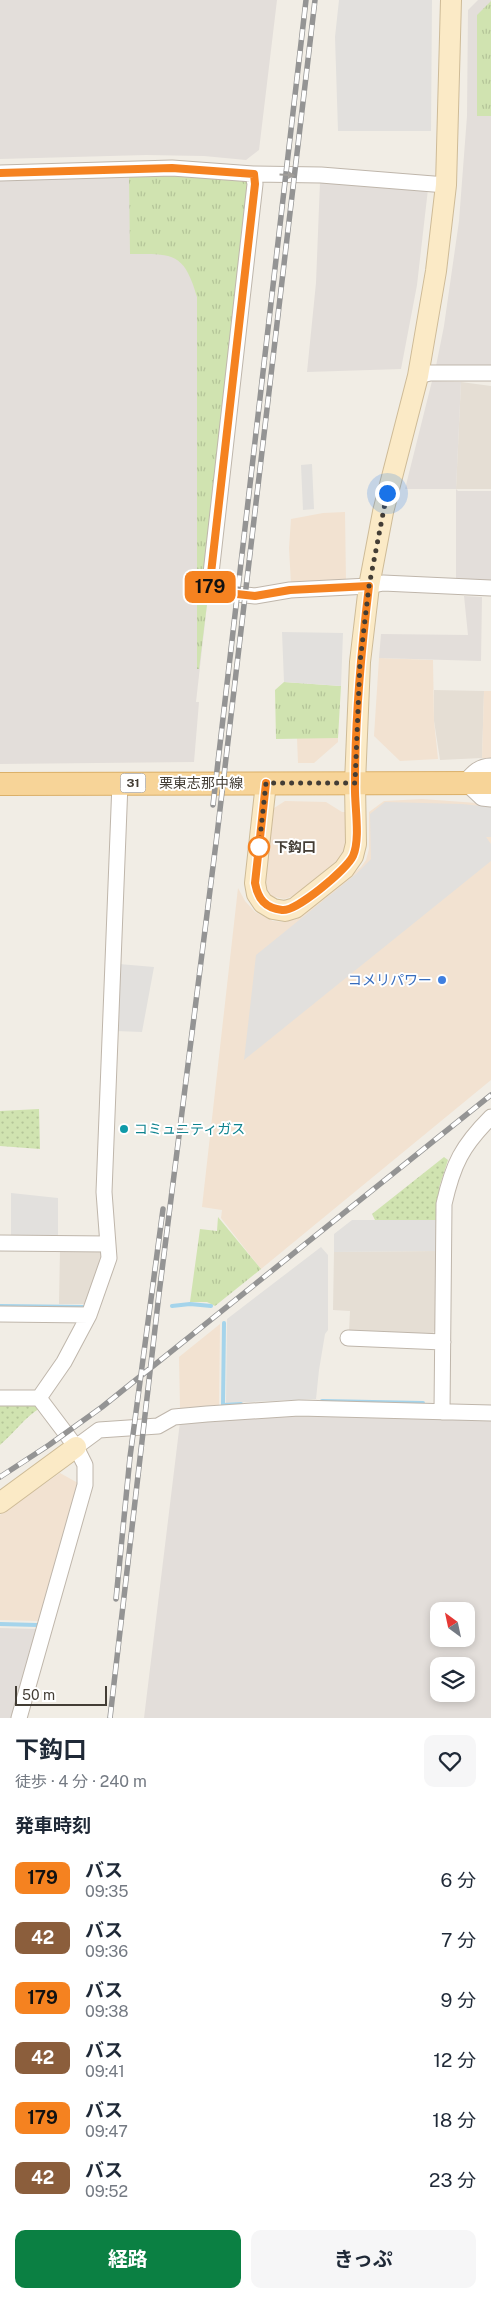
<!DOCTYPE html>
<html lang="ja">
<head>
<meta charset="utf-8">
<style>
	:root { --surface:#fff; --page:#f6f6f7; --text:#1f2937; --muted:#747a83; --accent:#0b8043 }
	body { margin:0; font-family:"Public Sans","Noto Sans JP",sans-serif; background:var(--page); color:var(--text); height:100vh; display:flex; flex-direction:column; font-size:19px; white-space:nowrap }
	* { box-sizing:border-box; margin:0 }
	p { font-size:16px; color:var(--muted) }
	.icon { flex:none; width:28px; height:28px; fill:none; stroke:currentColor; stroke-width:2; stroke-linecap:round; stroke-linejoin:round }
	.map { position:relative; height:1718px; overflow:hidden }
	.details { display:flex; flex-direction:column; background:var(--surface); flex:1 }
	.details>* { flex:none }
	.badge { padding:0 10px; border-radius:8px; font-size:18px; line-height:32px }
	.needle { width:32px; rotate:327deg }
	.buttons { position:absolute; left:430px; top:1602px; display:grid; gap:10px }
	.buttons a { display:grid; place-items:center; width:45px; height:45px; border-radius:10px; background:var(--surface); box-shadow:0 2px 8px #0003; font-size:25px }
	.scale { position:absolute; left:15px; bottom:12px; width:92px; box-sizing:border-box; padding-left:5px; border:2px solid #433d35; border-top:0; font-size:14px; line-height:18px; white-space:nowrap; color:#433d35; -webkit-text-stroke:4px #fff; paint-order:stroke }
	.you { position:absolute; width:25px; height:25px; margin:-12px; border:4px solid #fff; border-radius:50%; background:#1a73e8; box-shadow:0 0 0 8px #1a73e833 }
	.map>.badge { position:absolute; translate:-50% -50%; box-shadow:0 0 0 2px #fff }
	h2 { padding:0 15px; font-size:19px; line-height:45px }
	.round { display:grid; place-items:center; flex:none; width:52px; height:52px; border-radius:10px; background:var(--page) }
	.head { display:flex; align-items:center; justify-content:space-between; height:85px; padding:0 15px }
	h1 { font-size:24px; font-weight:700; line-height:38px }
	.button { display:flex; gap:10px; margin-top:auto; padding:10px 15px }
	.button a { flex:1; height:58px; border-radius:10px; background:var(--accent); color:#fff; font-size:20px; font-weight:700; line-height:58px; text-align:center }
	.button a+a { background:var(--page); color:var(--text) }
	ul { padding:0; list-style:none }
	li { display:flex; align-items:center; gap:15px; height:60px; padding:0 15px }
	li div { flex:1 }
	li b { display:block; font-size:19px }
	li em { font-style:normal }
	li .badge { min-width:55px; font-weight:700; text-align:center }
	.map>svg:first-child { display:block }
	.residential { fill:#e5ded4 }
	.commercial { fill:#f2e2d1 }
	.industrial { fill:#e3deda; fill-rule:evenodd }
	.grass { fill:url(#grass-tufts) }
	.park { fill:url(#park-dots) }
	.parking { fill:#e2e0dd }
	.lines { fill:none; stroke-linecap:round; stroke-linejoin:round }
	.stream { stroke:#a5d4eb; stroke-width:4 }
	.street-casing { stroke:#bfb6ab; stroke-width:17 }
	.secondary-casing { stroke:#cebb97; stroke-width:22 }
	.primary-casing { stroke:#dbb069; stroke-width:24 }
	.street { stroke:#fff; stroke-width:15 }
	.secondary { stroke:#fbeac6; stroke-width:20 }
	.primary { stroke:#f7d498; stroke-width:22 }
	.rail-casing { stroke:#949494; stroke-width:5.5 }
	.rail { stroke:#fff; stroke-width:4; stroke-dasharray:11; stroke-linecap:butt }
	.oneway { fill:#a19e9a }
	.line-casing { stroke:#fff; stroke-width:11 }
	.line { stroke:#f58220; stroke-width:8 }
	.walk { stroke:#433d35; stroke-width:5; stroke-dasharray:0 9 }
	.stop-dot { fill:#fff; stroke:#f58220; stroke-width:2.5 }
	.shop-dot { fill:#3f7fe0; stroke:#fff; stroke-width:2 }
	.culture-dot { fill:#0f9aa8; stroke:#fff; stroke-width:2 }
	.labels { text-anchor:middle; stroke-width:4; stroke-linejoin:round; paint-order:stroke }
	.shield { fill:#fff; stroke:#7b7772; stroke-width:1 }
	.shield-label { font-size:12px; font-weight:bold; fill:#433d35 }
	.street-label { font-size:14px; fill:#433d35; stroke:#fff }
	.stop-label { font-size:14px; font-weight:bold; fill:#433d35; stroke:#fff; text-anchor:start }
	.shop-label { font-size:14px; fill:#366cbe; stroke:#fff; text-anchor:end }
	.culture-label { font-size:14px; fill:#0d838f; stroke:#fff; text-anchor:start }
</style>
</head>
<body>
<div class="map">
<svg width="491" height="1718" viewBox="0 0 491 1718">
	<defs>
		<pattern id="grass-tufts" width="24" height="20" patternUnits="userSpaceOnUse" patternTransform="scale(1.25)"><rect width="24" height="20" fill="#d0e3b0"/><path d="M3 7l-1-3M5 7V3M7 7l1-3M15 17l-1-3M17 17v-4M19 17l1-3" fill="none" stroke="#b4c498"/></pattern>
		<pattern id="park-dots" width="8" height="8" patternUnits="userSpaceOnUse" patternTransform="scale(1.25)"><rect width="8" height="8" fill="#d0e3b0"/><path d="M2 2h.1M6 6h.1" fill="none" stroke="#b4c498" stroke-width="1.8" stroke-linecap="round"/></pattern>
	</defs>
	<rect width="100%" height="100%" fill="#f1ede5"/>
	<path class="residential" d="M 461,382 L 491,386 L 491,489 L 456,489 Z
		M 434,690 L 484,691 L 482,758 L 440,760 L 434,721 Z
		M 60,1250 L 99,1250 L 103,1254 L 87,1304 L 59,1304 Z
		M 437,1251 L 436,1329 L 432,1334 L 349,1332 L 350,1311 L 333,1310 L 334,1252 Z"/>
	<path class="commercial" d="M 345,512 L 346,582 L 291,584 L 289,548 L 291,519 L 323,513 Z
		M 379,658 L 433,660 L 434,721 L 438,759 L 400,761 L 374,736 Z
		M 484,691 L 491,691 L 491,759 L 482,758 Z
		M 297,738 L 338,738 L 338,742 L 314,763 L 298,763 Z
		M 422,799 L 491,804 L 491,1080 L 261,1269 L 221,1218 L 222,1210 L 202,1207 L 238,888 L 245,901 L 255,912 L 273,921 L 284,922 L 297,919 L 361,867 L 366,860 L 369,849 L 369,812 L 384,801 Z
		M 285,801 L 326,802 L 342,812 L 346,812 L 347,845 L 340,858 L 294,896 L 284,899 L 271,896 L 266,890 L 263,875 L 271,810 Z
		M 220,1324 L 219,1406 L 180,1408 L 179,1357 Z
		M 60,1473 L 78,1483 L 40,1621 L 0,1620 L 0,1515 Z"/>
	<path class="industrial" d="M 0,0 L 277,0 L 259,150 L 246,160 L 204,156 L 146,155 L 0,159 Z
		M 478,0 L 491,0 L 491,366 L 436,366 L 444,326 L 459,221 L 467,116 L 468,10 Z
		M 149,175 L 247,180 L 202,596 L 208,596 L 196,702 L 199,702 L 194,762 L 0,764 L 0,179 Z
		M 320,182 L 428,189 L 417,285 L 401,369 L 307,372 L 316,283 Z
		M 432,381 L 461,382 L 456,489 L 458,491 L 491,491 L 491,581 L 456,580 L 456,489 L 405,489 Z
		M 464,596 L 482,597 L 481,661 L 379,658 L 381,634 L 468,635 Z
		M 311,1414 L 491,1420 L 491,1718 L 144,1718 L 180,1422 ZM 439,1611 L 466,1611 L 466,1639 L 439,1639 ZM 439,1666 L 466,1666 L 466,1694 L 439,1694 Z
		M 0,1628 L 37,1629 L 11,1718 L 0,1718 Z"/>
	<path class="grass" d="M 491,1 L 491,116 L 477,116 L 477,15 Z
		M 129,175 L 184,175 L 247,180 L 250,185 L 202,596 L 208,596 L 199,669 L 197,669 L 197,297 C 184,252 173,254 130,254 Z
		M 284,682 L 341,686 L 338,738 L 276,739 L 275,690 Z
		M 218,1217 L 261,1269 L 215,1306 L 207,1302 L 190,1302 L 200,1229 L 217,1231 Z"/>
	<path class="park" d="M 39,1109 L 40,1149 L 0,1146 L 0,1111 Z
		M 444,1157 L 448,1160 L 439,1188 L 440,1191 L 438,1220 L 375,1220 L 372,1214 Z
		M 0,1402 L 33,1402 L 40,1408 C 25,1417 14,1433 0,1445 Z"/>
	<path class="parking" d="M 339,0 L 432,0 L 431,131 L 338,131 L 335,37 Z
		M 312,464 L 314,509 L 303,510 L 301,465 Z
		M 282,632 L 343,633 L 341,686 L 284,682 Z
		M 385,802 L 462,804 L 491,807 L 491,837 L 486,837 L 491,844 L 491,861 L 244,1060 L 256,955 L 356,874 L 371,859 L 370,814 Z
		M 119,964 L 154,967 L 142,1032 L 116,1031 Z
		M 11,1193 L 58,1198 L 58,1238 L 11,1237 Z
		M 352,1220 L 438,1220 L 437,1251 L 334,1252 L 334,1234 Z
		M 321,1247 L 328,1255 L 328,1330 L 325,1334 L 319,1370 L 316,1399 L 226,1403 L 227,1319 Z"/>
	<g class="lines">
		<path class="stream" d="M 0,1306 L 83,1307
			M 172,1306 L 190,1304 L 211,1306
			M 224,1323 L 223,1405 L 241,1404
			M 322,1401 L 423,1403
			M 0,1624 L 37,1625"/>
		<defs>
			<path id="street" d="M 0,173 L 172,168 L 253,174 L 321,175 L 446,185
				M 253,174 L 255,184 L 209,591 L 255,596 L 290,590 L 369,586 L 383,583 L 491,588
				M 418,376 L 430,373 L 491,373
				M 491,766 C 479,766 473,773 465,782 L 482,798 L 491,799
				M 0,1243 L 107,1244
				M 0,1314 L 89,1315
				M 348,1338 L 443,1342
				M 0,1398 L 39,1398 L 76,1447 L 85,1465 L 85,1485 L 19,1718
				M 39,1398 L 64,1362 L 89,1315 L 109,1258 L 104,1192 L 120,783
				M 442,1412 L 444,1204 C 453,1164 462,1146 491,1117
				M 76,1447 L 99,1430 L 158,1426 L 174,1417 L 207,1414 L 299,1408 L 491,1413"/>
			<path id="secondary" d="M 266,783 L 255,883 L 257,894 L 263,903 L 273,909 L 285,911 L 295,908 L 344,869 L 353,856 L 356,844 L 355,783 L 360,662 L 369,586 L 383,512 L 418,376 L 436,271 L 446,185 L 451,0
				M 0,1503 L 76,1447"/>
			<path id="primary" d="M 0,784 L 491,783"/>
		</defs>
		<use href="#street" class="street-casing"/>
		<use href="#secondary" class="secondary-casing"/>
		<use href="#primary" class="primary-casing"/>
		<use href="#street" class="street"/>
		<use href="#secondary" class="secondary"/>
		<use href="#primary" class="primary"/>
		<defs>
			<path id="rail" d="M 213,805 L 306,0
				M 0,1477 L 49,1445 L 102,1407 L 491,1095
				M 116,1599 L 130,1457 L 163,1209
				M 110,1718 L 159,1294 L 217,835 L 315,0"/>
		</defs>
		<use href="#rail" class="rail-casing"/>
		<use href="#rail" class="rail"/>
	</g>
	<defs><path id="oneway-solid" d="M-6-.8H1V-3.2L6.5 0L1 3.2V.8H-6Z" transform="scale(1.25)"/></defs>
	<use class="oneway" href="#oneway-solid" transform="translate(287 175) rotate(4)"/>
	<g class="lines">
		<defs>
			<path id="line" d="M 0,173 L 172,168 L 254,174 L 255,184 L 209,591 L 255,596 L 290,590 L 369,586 C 361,652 355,718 355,784 C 354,804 361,838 353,856 C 346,870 296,912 282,910 C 265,908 258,899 255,883 L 266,783"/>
		</defs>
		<use href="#line" class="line-casing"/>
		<use href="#line" class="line"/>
		<path class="walk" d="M 259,847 L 266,783 L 355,783 L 360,662 L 369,586 L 387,493"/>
	</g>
	<circle class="stop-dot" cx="259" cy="847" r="10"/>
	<circle class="shop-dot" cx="442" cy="980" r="5"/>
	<circle class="culture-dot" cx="124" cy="1129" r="5"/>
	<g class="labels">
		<rect class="shield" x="120.5" y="773.5" width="25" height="19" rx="4"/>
		<g class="shield-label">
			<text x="133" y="787">31</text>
		</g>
		<g class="street-label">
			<text x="201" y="788">栗東志那中線</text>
		</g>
		<g class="stop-label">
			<text x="274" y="852">下鈎口</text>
		</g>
		<g class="shop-label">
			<text x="432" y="985">コメリパワー</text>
		</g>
		<g class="culture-label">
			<text x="134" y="1134">コミュニティガス</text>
		</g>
	</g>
</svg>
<div class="buttons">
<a><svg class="needle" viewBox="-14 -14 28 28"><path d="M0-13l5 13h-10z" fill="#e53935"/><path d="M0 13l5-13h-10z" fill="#747a83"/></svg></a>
<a><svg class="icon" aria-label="layers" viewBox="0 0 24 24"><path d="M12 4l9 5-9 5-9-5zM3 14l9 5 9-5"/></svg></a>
</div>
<div class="scale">50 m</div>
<div class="you" style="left:387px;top:493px"></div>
<b class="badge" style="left:210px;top:587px;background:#f58220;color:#111">179</b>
</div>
<section class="details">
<div class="head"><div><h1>下鈎口</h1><p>徒歩 · 4 分 · 240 m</p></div><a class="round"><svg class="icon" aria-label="heart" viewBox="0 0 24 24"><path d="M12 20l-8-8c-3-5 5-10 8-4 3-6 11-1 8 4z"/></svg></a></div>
<h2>発車時刻</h2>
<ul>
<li><span class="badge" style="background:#f58220;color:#111">179</span><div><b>バス</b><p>09:35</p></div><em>6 分</em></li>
<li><span class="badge" style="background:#8b5e3c;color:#fff">42</span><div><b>バス</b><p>09:36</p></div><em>7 分</em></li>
<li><span class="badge" style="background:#f58220;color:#111">179</span><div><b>バス</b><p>09:38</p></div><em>9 分</em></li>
<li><span class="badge" style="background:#8b5e3c;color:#fff">42</span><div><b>バス</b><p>09:41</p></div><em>12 分</em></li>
<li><span class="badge" style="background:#f58220;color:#111">179</span><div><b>バス</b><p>09:47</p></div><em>18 分</em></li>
<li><span class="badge" style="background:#8b5e3c;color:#fff">42</span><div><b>バス</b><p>09:52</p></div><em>23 分</em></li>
</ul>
<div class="button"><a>経路</a><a>きっぷ</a></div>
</section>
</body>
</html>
